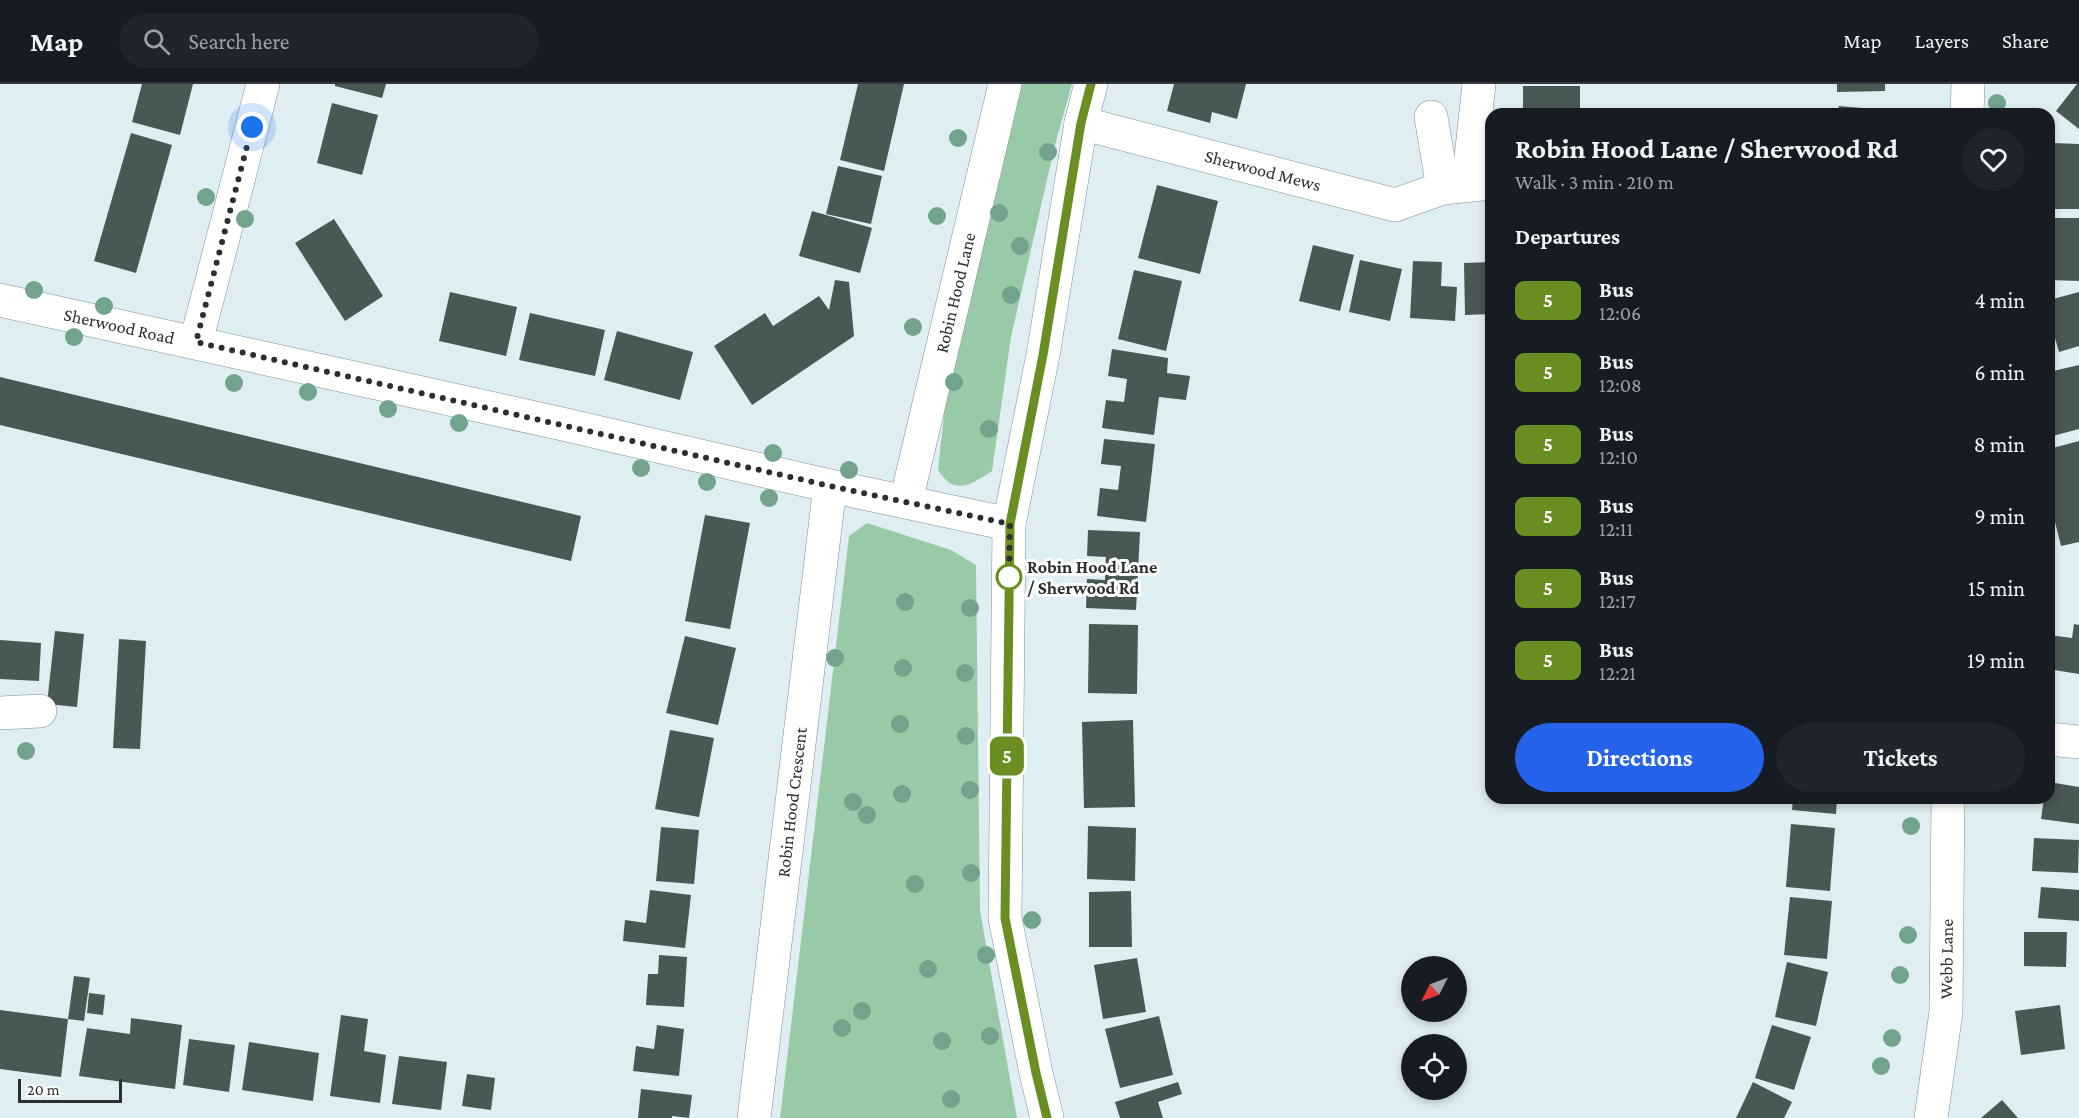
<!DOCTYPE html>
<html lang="en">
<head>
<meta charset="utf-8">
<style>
	:root { --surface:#171b24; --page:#20242c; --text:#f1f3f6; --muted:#9ea1a6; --line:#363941; --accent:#2563eb }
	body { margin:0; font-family:"Crimson Pro",serif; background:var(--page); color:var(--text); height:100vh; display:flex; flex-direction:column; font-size:22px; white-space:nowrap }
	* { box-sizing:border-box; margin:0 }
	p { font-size:20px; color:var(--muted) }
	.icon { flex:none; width:33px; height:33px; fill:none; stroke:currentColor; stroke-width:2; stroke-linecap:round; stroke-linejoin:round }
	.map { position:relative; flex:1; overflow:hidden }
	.panel { position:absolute; left:1485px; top:24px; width:570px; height:696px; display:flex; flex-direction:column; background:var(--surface); border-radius:18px; box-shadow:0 3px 9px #0003 }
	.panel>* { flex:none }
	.badge { padding:0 12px; border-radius:9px; font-size:21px; line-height:39px }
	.needle { width:39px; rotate:228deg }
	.tools { position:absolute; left:1401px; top:872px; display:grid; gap:12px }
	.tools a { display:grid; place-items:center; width:66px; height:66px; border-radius:50%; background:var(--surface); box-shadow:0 3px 9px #0003; font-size:30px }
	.scale { position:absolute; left:18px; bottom:15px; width:104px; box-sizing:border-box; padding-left:6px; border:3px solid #2a2f31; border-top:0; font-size:16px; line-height:21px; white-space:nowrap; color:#2a2f31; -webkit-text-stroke:4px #fff; paint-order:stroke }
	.you { position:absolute; width:30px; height:30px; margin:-15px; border:4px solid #fff; border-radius:50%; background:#1a73e8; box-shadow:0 0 0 9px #1a73e833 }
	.map>.badge { position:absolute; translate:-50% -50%; box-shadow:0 0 0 3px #fff }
	h2 { padding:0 30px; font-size:22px; line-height:54px }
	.round { display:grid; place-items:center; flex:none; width:63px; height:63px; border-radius:32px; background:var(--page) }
	.head { display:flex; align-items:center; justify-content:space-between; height:102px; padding:0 30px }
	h1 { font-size:28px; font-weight:700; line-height:45px }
	.cta { display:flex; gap:12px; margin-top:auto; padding:12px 30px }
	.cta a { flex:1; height:69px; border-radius:36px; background:var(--accent); color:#fff; font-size:24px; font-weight:700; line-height:69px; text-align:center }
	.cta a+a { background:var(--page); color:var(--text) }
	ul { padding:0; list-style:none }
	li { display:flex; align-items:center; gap:18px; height:72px; padding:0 30px }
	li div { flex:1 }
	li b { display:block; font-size:22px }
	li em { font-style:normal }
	li .badge { min-width:66px; font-weight:700; text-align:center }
	header { display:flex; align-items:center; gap:36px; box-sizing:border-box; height:84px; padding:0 30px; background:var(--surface); border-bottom:2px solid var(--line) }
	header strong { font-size:28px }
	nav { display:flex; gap:33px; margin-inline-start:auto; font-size:21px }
	.search { width:420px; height:54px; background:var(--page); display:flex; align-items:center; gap:15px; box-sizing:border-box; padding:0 21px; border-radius:33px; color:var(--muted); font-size:22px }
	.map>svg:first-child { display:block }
	.green { fill:#99caa7 }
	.building { fill:#495755 }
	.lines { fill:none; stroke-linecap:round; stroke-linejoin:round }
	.minor-casing { stroke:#808f92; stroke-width:34 }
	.major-casing { stroke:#808f92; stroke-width:34 }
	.minor { stroke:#fff; stroke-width:33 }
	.major { stroke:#fff; stroke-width:33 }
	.tree { fill:#72a38c }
	.line-casing { stroke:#fff; stroke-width:14 }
	.line { stroke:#6b8e23; stroke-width:9 }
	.walk { stroke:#2a2f31; stroke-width:6; stroke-dasharray:0 10.8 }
	.stop-dot { fill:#fff; stroke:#6b8e23; stroke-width:3 }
	.labels { text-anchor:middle; stroke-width:6; stroke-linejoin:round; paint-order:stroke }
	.street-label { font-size:18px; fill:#2a2f31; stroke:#fff }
	.stop-label { font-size:18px; font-weight:bold; fill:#2a2f31; stroke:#fff; text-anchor:start }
</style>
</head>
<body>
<header>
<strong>Map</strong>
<div class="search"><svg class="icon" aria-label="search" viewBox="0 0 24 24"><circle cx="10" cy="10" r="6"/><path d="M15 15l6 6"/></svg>Search here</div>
<nav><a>Map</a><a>Layers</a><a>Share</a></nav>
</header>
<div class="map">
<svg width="2079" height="1034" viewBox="0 0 2079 1034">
	<rect width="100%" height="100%" fill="#dfeef2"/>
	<path class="green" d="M 1014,0 L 1072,0 L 1055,61 L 1011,253 L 992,387 C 971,401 954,412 938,386 L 951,267 Z
		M 867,439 L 951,466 L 976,481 L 980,827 L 1017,1034 L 780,1034 L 849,452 Z"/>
	<path class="building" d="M 142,0 L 193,0 L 180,51 L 132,38 Z
		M 335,0 L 386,0 L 382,14 L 335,2 Z
		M 858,0 L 904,0 L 884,87 L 840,76 Z
		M 1174,0 L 1246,0 L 1237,35 L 1212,28 L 1210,39 L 1167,27 Z
		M 1837,0 L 1885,0 L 1885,7 L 1837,8 Z
		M 2077,0 L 2079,0 L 2079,45 L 2056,27 Z
		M 1523,2 L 1580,2 L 1580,30 L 1546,30 L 1546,26 L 1523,26 Z
		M 332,19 L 378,31 L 362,91 L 317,79 Z
		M 1839,22 L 1885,26 L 1884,30 L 1838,30 Z
		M 131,49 L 172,61 L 136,189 L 94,177 Z
		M 2053,59 L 2079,60 L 2079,125 L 2051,125 Z
		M 838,82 L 882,92 L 871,140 L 826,130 Z
		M 1157,101 L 1218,117 L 1200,190 L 1138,174 Z
		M 812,127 L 872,144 L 860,189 L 799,172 Z
		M 2050,134 L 2079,134 L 2079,197 L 2049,196 Z
		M 334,135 L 383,212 L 345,237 L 295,159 Z
		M 1313,161 L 1354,171 L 1340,227 L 1299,217 Z
		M 1360,176 L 1402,185 L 1390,237 L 1349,228 Z
		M 1413,177 L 1442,178 L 1441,202 L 1457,203 L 1455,237 L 1410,234 Z
		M 1491,178 L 1491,230 L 1465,231 L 1464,179 Z
		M 1134,186 L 1182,197 L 1166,267 L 1118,255 Z
		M 835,196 L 849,198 L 854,252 L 752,321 L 714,262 L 765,229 L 773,242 L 819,212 L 829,226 Z
		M 450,208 L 517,223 L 506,272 L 439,257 Z
		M 2079,208 L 2079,262 L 2059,268 L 2049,233 L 2049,216 Z
		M 530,229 L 605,246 L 595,292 L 519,276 Z
		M 617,247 L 693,268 L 680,316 L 604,296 Z
		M 1112,265 L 1168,274 L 1167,289 L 1190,292 L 1186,316 L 1159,313 L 1154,351 L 1102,344 L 1106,316 L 1124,318 L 1127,295 L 1108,292 Z
		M 2079,281 L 2079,345 L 2049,353 L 2049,288 Z
		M 0,293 L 581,432 L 571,477 L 0,341 Z
		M 1104,355 L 1155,360 L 1146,438 L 1097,432 L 1100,404 L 1118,406 L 1121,382 L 1101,380 Z
		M 2079,357 L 2079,458 L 2061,462 L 2049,414 L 2049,365 Z
		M 705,431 L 750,439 L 730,545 L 685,537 Z
		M 1088,446 L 1140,448 L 1136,526 L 1086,524 L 1087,495 L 1105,496 L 1105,484 L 1106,473 L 1087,472 Z
		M 1089,540 L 1138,541 L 1137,610 L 1088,609 Z
		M 2074,540 L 2079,541 L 2079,590 L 2054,586 L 2052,597 L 2049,597 L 2049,551 L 2072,554 Z
		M 55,547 L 84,550 L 77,623 L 47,620 Z
		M 685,552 L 736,564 L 718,641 L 666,629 Z
		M 119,555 L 146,557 L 140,665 L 113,664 Z
		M 0,556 L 41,559 L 39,597 L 0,595 Z
		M 1133,636 L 1135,723 L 1084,724 L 1082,638 Z
		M 670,646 L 714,654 L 699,733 L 655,725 Z
		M 2049,698 L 2079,703 L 2079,740 L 2041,735 L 2044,714 L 2049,714 Z
		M 1793,714 L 1837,714 L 1836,730 L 1792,726 Z
		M 1791,740 L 1835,744 L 1830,807 L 1786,803 Z
		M 1088,742 L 1136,744 L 1135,797 L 1087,795 Z
		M 661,743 L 699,746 L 694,800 L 656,797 Z
		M 2034,754 L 2079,756 L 2078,789 L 2032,787 Z
		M 2041,803 L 2079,806 L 2079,837 L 2038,834 Z
		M 650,806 L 691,811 L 685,864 L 623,857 L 625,836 L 646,839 Z
		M 1131,807 L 1132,863 L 1089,863 L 1089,808 Z
		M 1790,813 L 1832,817 L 1827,875 L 1784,871 Z
		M 2024,848 L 2067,848 L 2066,883 L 2024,882 Z
		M 659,871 L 687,873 L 684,923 L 646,921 L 648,890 L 658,890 Z
		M 1137,874 L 1146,928 L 1103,935 L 1094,881 Z
		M 1787,878 L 1828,888 L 1816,942 L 1775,933 Z
		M 74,892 L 90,894 L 84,937 L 68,935 Z
		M 89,909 L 105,911 L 103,931 L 87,929 Z
		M 2060,921 L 2065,965 L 2021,971 L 2015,927 Z
		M 0,926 L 68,935 L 61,993 L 0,985 Z
		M 341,931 L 368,935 L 364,967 L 386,971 L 380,1019 L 330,1012 Z
		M 1159,932 L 1173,991 L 1120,1004 L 1105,945 Z
		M 131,934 L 182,941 L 175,1005 L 79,992 L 87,944 L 130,950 Z
		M 657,941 L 684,945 L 679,992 L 633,987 L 636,962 L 654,965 Z
		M 1772,941 L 1811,953 L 1794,1006 L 1755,994 Z
		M 189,955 L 235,961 L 229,1008 L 183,1001 Z
		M 249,958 L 319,969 L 313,1017 L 242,1006 Z
		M 399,972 L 447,978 L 441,1026 L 392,1020 Z
		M 467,990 L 495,994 L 491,1026 L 462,1022 Z
		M 1178,998 L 1182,1010 L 1158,1018 L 1163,1034 L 1120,1034 L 1115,1018 Z
		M 1753,998 L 1792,1018 L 1784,1034 L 1736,1034 Z
		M 641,1005 L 692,1011 L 689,1034 L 672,1032 L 672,1034 L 638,1034 Z
		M 2002,1016 L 2018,1034 L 1981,1034 Z"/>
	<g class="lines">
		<defs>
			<g id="minor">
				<path d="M 1967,30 L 1968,0"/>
				<path d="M 1431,33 L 1443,104"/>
				<path id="s1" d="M 1081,39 L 1395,121 L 1443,104 L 1491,99"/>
				<path d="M 1468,101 L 1479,0"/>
				<path id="s2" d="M 0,216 L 558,339 L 830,402 L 1009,440"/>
				<path d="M 196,258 L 263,0"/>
				<path id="s3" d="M 906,417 L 1005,0"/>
				<path d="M 0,629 L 40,627"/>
				<path d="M 2049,655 L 2079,658"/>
				<path id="s4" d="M 754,1034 L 830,402"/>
				<path id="s5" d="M 1931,1034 L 1946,928 L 1948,714"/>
			</g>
			<path id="major" d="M 1047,1034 L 1036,989 L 1005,834 L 1009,440 L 1043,271 L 1081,39 L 1091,0"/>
		</defs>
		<use href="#minor" class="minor-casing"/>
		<use href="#major" class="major-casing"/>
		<use href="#minor" class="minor"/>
		<use href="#major" class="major"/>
	</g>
	<g class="tree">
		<circle cx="1997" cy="19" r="9"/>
		<circle cx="958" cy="54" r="9"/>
		<circle cx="1048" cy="68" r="9"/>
		<circle cx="206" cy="113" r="9"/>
		<circle cx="999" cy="129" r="9"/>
		<circle cx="937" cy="132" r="9"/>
		<circle cx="245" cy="135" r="9"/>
		<circle cx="1020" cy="162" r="9"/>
		<circle cx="34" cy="206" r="9"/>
		<circle cx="1011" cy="211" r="9"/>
		<circle cx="104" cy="222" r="9"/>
		<circle cx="913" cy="243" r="9"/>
		<circle cx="74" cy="253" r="9"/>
		<circle cx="954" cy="298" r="9"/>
		<circle cx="234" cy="299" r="9"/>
		<circle cx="308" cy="308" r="9"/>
		<circle cx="388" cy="325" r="9"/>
		<circle cx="459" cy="339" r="9"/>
		<circle cx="989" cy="345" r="9"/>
		<circle cx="773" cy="369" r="9"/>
		<circle cx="641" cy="384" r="9"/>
		<circle cx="849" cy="386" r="9"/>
		<circle cx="707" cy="398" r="9"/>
		<circle cx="769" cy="414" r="9"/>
		<circle cx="905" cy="518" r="9"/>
		<circle cx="970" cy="524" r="9"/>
		<circle cx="835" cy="574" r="9"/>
		<circle cx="903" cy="584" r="9"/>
		<circle cx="965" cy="589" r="9"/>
		<circle cx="900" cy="640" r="9"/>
		<circle cx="966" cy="652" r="9"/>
		<circle cx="26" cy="667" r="9"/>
		<circle cx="970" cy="706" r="9"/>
		<circle cx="902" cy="710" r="9"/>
		<circle cx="853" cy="718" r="9"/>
		<circle cx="867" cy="731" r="9"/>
		<circle cx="1911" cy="742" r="9"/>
		<circle cx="971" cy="789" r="9"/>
		<circle cx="915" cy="800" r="9"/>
		<circle cx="1032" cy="836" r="9"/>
		<circle cx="1908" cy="851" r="9"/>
		<circle cx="986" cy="871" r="9"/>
		<circle cx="928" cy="885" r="9"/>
		<circle cx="1900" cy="891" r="9"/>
		<circle cx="862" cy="927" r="9"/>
		<circle cx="842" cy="944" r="9"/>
		<circle cx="990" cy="952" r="9"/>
		<circle cx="1892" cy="954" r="9"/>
		<circle cx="942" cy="957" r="9"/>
		<circle cx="1881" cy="982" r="9"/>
		<circle cx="951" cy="1015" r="9"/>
	</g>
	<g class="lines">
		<defs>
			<path id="line" d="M 1047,1034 L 1036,989 L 1005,834 L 1010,440 L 1043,271 L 1081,39 L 1091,0"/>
		</defs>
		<use href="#line" class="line-casing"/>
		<use href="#line" class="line"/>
		<path class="walk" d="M 252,43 L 196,258 L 830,402 L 1010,440 L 1009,493"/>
	</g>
	<circle class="stop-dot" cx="1009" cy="493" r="12"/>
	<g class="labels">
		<g class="street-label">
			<text dy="6" stroke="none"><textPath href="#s1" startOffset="188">Sherwood Mews</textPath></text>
			<text dy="6" stroke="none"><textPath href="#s3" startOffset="214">Robin Hood Lane</textPath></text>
			<text dy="6" stroke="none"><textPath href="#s2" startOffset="122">Sherwood Road</textPath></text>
			<text dy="6" stroke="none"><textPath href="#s4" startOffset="318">Robin Hood Crescent</textPath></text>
			<text dy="6" stroke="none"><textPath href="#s5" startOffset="160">Webb Lane</textPath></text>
		</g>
		<g class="stop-label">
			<text x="1027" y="489">Robin Hood Lane<tspan x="1027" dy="21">/ Sherwood Rd</tspan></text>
		</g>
	</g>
</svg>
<div class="tools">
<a><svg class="needle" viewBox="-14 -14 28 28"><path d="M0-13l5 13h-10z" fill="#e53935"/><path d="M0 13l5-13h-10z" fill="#9ea1a6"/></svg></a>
<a><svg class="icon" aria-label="locate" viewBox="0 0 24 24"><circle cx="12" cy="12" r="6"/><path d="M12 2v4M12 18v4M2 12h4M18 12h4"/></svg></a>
</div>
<div class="scale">20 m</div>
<div class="you" style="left:252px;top:43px"></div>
<b class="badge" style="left:1007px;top:672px;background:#6b8e23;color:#fff">5</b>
<section class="panel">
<div class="head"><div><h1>Robin Hood Lane / Sherwood Rd</h1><p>Walk · 3 min · 210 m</p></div><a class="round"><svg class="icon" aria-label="heart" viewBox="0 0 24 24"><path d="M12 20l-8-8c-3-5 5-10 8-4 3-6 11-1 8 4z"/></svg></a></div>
<h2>Departures</h2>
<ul>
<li><span class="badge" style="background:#6b8e23;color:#fff">5</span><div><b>Bus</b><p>12:06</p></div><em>4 min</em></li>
<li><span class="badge" style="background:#6b8e23;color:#fff">5</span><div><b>Bus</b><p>12:08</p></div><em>6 min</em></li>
<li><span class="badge" style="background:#6b8e23;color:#fff">5</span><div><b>Bus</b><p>12:10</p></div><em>8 min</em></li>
<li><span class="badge" style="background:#6b8e23;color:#fff">5</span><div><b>Bus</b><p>12:11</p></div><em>9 min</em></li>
<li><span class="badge" style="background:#6b8e23;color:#fff">5</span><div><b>Bus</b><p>12:17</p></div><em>15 min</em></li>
<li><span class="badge" style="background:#6b8e23;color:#fff">5</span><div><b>Bus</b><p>12:21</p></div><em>19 min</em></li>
</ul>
<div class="cta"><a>Directions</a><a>Tickets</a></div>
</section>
</div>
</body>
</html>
